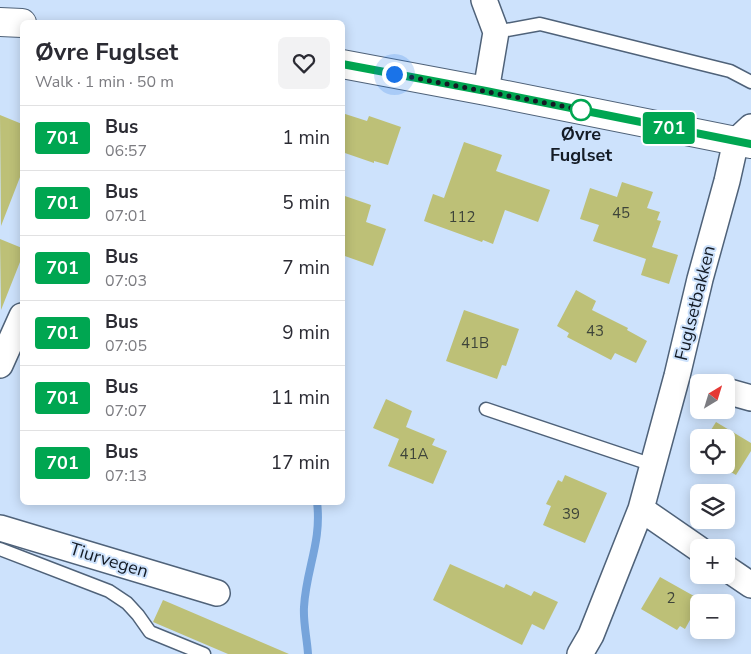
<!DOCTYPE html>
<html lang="en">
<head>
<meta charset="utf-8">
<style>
	:root { --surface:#fff; --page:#f2f2f3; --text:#2b2b33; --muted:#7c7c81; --line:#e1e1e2 }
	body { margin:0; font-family:"Nunito Sans",sans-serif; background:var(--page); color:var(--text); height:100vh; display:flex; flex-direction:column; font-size:19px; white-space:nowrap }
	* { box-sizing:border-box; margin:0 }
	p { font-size:16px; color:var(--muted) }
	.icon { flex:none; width:28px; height:28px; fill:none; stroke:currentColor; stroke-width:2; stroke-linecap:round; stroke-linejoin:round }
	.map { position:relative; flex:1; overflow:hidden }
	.panel { position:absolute; left:20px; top:20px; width:325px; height:485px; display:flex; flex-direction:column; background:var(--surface); border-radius:8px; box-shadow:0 2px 12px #0003 }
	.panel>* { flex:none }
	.badge { padding:0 10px; border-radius:4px; font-size:18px; line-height:32px }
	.needle { width:32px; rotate:38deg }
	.fabs { position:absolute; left:690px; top:374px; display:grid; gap:10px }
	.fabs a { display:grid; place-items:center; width:45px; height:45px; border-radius:8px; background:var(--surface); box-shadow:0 2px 12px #0003; font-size:25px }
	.you { position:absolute; width:25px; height:25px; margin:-12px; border:4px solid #fff; border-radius:50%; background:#1a73e8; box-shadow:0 0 0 8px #1a73e833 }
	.map>.badge { position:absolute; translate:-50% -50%; box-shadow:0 0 0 2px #fff }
	.round { display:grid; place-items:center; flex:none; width:52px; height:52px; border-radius:8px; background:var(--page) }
	.head { display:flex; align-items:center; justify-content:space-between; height:85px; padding:0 15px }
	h1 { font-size:24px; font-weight:700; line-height:38px }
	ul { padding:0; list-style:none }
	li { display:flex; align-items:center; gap:15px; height:65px; padding:0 15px; border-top:1px solid var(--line) }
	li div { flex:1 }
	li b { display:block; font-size:19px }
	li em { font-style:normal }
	li .badge { min-width:55px; font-weight:700; text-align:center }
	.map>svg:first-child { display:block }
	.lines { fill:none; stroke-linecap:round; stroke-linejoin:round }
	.stream { stroke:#76a4db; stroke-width:8 }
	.building { fill:#bdc077 }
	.lane-casing { stroke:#4f6279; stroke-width:15 }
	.street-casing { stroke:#4f6279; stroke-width:28 }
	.primary-casing { stroke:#4f6279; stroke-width:30 }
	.lane { stroke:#fff; stroke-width:12 }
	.street { stroke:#fff; stroke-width:25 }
	.primary { stroke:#fff; stroke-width:28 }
	.line-casing { stroke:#fff; stroke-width:11 }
	.line { stroke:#00a651; stroke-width:8 }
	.walk { stroke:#141b25; stroke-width:5; stroke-dasharray:0 9 }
	.stop-dot { fill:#fff; stroke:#00a651; stroke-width:2.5 }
	.labels { text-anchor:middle; stroke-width:4; stroke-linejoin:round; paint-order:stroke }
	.number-label { font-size:15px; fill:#3e443a }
	.stop-label { font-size:18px; font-weight:bold; fill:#141b25; stroke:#cde2fc }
	.street-label { font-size:18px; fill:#141b25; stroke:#cde2fc }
</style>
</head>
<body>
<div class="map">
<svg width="751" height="654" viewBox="0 0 751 654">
	<rect width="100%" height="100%" fill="#cde2fc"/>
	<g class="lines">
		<path class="stream" d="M 308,654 C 307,638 303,622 304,607 C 306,569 322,542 317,502"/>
	</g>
	<path class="building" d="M 342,113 L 367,121 L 369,116 L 401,127 L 388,165 L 374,161 L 374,163 L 342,152 Z
		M 0,115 L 22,124 L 22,172 L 1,226 Z
		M 464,142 L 502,155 L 496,171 L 550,190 L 538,222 L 505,210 L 493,244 L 483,240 L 482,242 L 424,221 L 433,194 L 444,198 Z
		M 622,182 L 653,192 L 647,208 L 660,212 L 657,220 L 661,221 L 652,247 L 678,255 L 669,284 L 641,275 L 646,259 L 593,241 L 599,225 L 580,219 L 590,188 L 617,197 Z
		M 342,195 L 371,205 L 366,222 L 386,229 L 373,266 L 342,255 Z
		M 0,239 L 22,248 L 22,257 L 1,310 Z
		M 576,290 L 596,301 L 592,310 L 628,328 L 627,330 L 647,341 L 636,363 L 615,353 L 611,360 L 567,337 L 569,333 L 557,326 Z
		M 464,310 L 519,329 L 506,366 L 502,365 L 497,379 L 446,361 Z
		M 386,399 L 412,411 L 406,427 L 435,439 L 432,445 L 447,451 L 433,484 L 388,466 L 399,439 L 373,428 Z
		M 716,422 L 751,443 L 751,451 L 736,475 L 719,465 L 726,465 L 726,438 L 706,438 Z
		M 565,475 L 607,493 L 585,543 L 543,525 L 551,506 L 546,504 L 558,480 L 562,482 Z
		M 450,564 L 504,588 L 506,584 L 531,596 L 534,591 L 558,602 L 544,630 L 532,624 L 522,645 L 433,600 Z
		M 660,577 L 701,600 L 685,629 L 680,626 L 677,630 L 641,609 Z
		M 163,600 L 289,654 L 228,654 L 153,622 Z"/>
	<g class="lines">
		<defs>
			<path id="lane" d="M 496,32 L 540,24 L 730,71 L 751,82
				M 486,409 L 653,465
				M 0,549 L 109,591 L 127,603 L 138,615 L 150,632 L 204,654"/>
			<path id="street" d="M 484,0 L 496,32 L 486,91
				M 0,365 L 22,316
				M 726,391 L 751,398
				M 641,509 L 699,549
				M 0,528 L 217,593
				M 726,568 L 751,585
				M 580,654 L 591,635 L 641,509 L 677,376 L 700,279 L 727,181 L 736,141 L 751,127"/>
			<path id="primary" d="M 0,22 L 22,23
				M 342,64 L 486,91 L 751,144"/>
		</defs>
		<use href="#lane" class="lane-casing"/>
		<use href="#street" class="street-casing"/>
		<use href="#primary" class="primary-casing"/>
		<use href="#lane" class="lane"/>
		<use href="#street" class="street"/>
		<use href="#primary" class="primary"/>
	</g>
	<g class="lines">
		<defs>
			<path id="line" d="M 342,64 L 486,91 L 751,144"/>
		</defs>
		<use href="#line" class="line-casing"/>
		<use href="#line" class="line"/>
		<path class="walk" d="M 394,74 L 583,110 L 581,110"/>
	</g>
	<circle class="stop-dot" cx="581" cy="110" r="10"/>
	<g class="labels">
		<g class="number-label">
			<text x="621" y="218">45</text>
			<text x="462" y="222">112</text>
			<text x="595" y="336">43</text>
			<text x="475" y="348">41B</text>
			<text x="414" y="459">41A</text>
			<text x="571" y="519">39</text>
			<text x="671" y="603">2</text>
		</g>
		<g class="stop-label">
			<text x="581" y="140">Øvre<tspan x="581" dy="21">Fuglset</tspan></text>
		</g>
		<g class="street-label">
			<text transform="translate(695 303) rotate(-76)" y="6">Fuglsetbakken</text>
			<text transform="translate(109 560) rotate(17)" y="6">Tiurvegen</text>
		</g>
	</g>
</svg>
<div class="fabs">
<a><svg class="needle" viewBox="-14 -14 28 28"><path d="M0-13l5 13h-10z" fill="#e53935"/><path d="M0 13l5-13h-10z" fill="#7c7c81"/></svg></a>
<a><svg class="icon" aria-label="locate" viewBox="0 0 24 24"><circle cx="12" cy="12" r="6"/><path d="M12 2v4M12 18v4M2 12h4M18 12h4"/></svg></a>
<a><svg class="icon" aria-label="layers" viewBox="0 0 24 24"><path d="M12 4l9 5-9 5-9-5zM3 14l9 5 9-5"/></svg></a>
<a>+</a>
<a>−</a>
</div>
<div class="you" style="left:394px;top:74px"></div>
<b class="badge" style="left:669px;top:128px;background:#00a651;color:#fff">701</b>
<section class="panel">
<div class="head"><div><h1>Øvre Fuglset</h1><p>Walk · 1 min · 50 m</p></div><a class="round"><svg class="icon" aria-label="heart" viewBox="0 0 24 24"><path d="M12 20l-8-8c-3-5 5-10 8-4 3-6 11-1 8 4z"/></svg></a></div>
<ul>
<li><span class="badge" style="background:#00a651;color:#fff">701</span><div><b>Bus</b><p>06:57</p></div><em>1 min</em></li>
<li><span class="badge" style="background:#00a651;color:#fff">701</span><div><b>Bus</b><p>07:01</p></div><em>5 min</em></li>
<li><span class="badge" style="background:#00a651;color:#fff">701</span><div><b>Bus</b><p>07:03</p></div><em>7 min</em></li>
<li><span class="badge" style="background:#00a651;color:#fff">701</span><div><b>Bus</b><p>07:05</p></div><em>9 min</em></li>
<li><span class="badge" style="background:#00a651;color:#fff">701</span><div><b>Bus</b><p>07:07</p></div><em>11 min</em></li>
<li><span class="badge" style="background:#00a651;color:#fff">701</span><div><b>Bus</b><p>07:13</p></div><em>17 min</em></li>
</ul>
</section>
</div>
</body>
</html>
